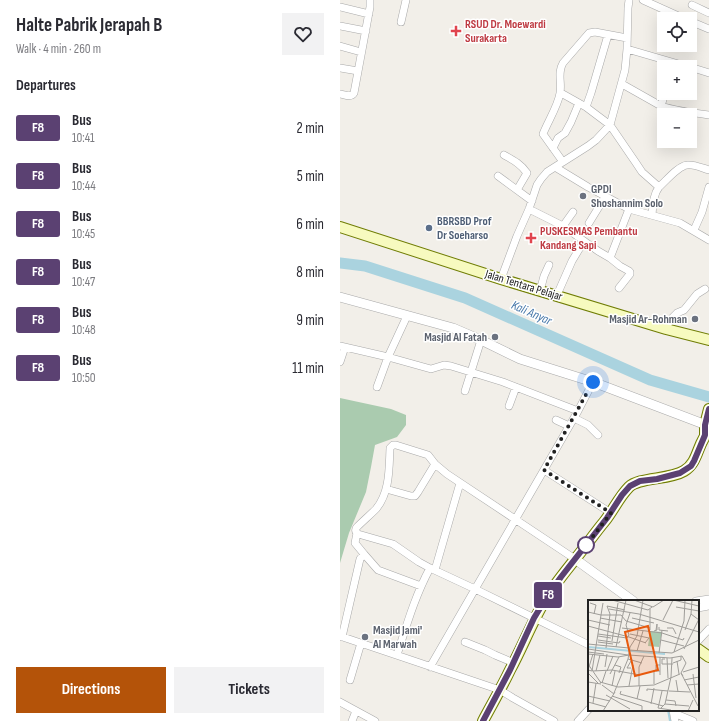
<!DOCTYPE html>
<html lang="en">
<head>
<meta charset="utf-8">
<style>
	:root { --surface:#fff; --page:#f2f2f3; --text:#2b2b33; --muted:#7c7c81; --accent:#b45309 }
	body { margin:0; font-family:"Sofia Sans Condensed",sans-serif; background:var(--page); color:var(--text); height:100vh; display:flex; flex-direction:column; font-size:15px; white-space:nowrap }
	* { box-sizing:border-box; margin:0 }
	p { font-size:13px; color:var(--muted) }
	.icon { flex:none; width:22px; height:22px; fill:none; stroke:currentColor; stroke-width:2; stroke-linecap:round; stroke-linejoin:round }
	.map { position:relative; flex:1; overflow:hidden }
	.panel { display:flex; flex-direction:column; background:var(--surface); width:340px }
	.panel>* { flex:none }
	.badge { padding:0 8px; border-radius:3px; font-size:14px; line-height:26px }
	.buttons { position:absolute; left:317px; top:12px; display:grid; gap:8px }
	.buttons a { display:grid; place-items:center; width:40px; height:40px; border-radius:0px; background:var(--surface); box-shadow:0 4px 16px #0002; font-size:20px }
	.you { position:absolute; width:20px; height:20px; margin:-10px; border:3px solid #fff; border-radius:50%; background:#1a73e8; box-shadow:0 0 0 6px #1a73e833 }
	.map>.badge { position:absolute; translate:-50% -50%; box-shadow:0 0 0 2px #fff }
	h2 { padding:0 16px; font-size:15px; line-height:36px }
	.round { display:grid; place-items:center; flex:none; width:42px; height:42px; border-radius:0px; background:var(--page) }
	.summary { display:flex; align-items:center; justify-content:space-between; height:68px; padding:0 16px }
	h1 { font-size:19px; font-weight:700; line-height:30px }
	.button { display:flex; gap:8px; margin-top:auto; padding:8px 16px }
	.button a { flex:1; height:46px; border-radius:0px; background:var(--accent); color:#fff; font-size:16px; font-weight:700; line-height:46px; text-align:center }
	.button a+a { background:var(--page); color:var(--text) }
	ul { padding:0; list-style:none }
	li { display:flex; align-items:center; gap:12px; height:48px; padding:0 16px }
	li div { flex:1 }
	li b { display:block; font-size:15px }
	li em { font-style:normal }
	li .badge { min-width:44px; font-weight:700; text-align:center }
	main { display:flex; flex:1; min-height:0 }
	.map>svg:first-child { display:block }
	.cemetery { fill:#aacbaf }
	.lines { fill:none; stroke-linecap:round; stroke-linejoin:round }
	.stream { stroke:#aad3df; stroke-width:2 }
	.river { stroke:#aad3df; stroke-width:11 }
	.minor-casing { stroke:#a9a9a9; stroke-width:8 }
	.tertiary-casing { stroke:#a9a9a9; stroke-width:10 }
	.secondary-casing { stroke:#707d05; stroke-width:12 }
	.minor { stroke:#fff; stroke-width:7 }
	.tertiary { stroke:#fff; stroke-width:9 }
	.secondary { stroke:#f7fabf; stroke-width:10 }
	.line-casing { stroke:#fff; stroke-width:9 }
	.line { stroke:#5b4172; stroke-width:6 }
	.walk { stroke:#222; stroke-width:4; stroke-dasharray:0 7.2 }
	.health-dot { fill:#e0444e; stroke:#fff; stroke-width:1.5 }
	.worship-dot { fill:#6b7280; stroke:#fff; stroke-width:1.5 }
	.service-dot { fill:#5c6f8a; stroke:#fff; stroke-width:1.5 }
	.stop-dot { fill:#fff; stroke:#5b4172; stroke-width:2 }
	.labels { text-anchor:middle; stroke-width:3; stroke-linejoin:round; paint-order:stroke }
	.health-label { font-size:12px; font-weight:bold; fill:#be3a42; stroke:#fff; text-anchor:start }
	.worship-label { font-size:12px; font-weight:bold; fill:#5b616d; stroke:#fff; text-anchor:start }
	.service-label { font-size:12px; font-weight:bold; fill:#4e5e75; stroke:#fff; text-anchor:start }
	.street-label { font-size:12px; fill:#222; stroke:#fff }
	.water-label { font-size:13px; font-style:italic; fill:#4a7aab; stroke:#fff }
	.inset-river { fill:none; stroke:#aad3df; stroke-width:2 }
	.inset-road { fill:none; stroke:#9f9d99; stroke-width:1 }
	.view { fill:#e8590c; fill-opacity:0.15; stroke:#e8590c; stroke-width:2 }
	.inset-edge { fill:none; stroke:#222; stroke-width:2 }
</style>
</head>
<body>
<main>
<section class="panel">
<div class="summary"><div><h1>Halte Pabrik Jerapah B</h1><p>Walk · 4 min · 260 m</p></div><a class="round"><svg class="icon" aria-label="heart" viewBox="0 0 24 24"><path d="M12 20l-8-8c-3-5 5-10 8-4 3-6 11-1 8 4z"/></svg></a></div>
<h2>Departures</h2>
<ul>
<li><span class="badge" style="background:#5b4172;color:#fff">F8</span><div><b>Bus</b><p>10:41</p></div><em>2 min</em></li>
<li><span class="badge" style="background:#5b4172;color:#fff">F8</span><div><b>Bus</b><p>10:44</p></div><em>5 min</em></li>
<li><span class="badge" style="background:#5b4172;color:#fff">F8</span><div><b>Bus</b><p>10:45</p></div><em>6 min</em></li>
<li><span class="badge" style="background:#5b4172;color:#fff">F8</span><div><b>Bus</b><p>10:47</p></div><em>8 min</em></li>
<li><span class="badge" style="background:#5b4172;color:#fff">F8</span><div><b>Bus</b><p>10:48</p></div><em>9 min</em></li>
<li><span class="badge" style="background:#5b4172;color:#fff">F8</span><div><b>Bus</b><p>10:50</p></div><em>11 min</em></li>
</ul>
<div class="button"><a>Directions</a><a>Tickets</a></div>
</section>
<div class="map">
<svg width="369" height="721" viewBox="0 0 369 721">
	<rect width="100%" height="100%" fill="#f2efe9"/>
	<path class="cemetery" d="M 0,398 L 51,409 L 66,415 L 66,425 L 57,437 L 35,445 L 31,467 L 26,492 L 9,533 L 0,563 Z"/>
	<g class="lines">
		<path class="stream" d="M 328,710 L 330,721"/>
		<path class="river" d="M 0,263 L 25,266 L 125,298 L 310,380 L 369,397"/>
		<defs>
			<path id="minor" d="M 303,0 L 345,19
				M 352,5 L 369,13
				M 0,7 L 29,14
				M 350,21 L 369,29
				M 61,22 L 66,0
				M 0,26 L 26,31
				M 0,46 L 21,52
				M 287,49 L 349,67
				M 350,67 L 369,73
				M 0,68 L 18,71
				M 282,84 L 321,106 C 337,111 353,113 369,115
				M 221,93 L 246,107 L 270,125 L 296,163 L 302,172 L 319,187
				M 0,94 C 5,95 11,98 14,93 L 30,7 L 30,0
				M 321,106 L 325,93
				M 246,107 L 251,93 L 268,35
				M 213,148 L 218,138 L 225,133 L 231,122 L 239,103
				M 164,155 C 173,160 181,164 187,173 L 177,190
				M 223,162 L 203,134 C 208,121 218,106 220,93 C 222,82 217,73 223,63 L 249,33 L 255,32 L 287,38
				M 215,167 L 248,187 L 289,209 L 340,223 L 369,240
				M 158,176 L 192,201
				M 189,209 L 223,226 L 258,251 L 270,258 L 280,266 L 289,271 L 290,272 L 290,274 L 279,288
				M 312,215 C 313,205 313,195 319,187 C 326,181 338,166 347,165 C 354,164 362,168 369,170
				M 249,223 L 265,197
				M 223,226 L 233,212
				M 354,230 L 362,212 L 369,187
				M 270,258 L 289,209
				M 161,279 L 177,236 L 189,209 L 197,185 L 201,179 L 207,172 L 248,146 L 256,140 L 270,125 L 285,70 L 287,49 L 288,8 L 289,0
				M 200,291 L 204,276 L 209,265
				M 217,295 L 232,261 L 244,241
				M 326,329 L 329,322 L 333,317 L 337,313 L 344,310 L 357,294 L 365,289
				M 0,346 L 48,357 L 91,369 L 104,365 L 111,366 L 163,382 L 238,411
				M 0,362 L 5,347
				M 37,387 L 48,357 L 67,316
				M 125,391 L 141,340
				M 169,406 L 176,387
				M 234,418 L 248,425 L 258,435
				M 216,420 L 229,426
				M 204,470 L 271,513
				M 46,489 L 71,496 L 75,496 L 78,492 L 95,464
				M 24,554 L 38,570 L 81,586
				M 235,559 L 107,474 L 95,464 L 88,455 L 56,445 L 53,445 L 50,448 C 49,469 50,492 36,509 C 30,515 23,521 17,527 C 15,529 15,532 18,534 L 53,544 L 79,562 L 90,568 L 135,589 L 249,645
				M 95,570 L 120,483
				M 356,601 L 369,599
				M 358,608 L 369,606
				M 0,636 L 160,690 L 173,698 L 214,721
				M 2,637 L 20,559 L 24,554 L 15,543 L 17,533
				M 358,641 L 369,629
				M 125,642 L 145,650 L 155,655 L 174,663
				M 57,655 C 67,624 75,596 90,568
				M 90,667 L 238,411 L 253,382
				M 10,680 L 21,643
				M 0,702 L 35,721
				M 333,710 L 335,721
				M 336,714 L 353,721
				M 12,721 L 16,711
				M 238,721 L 249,709"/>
			<path id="tertiary" d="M 0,297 L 113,328 L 141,340 L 180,359 L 253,382 L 369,426
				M 235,559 L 293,601"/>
			<path id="secondary" d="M 0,227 L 161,279 L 326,329 L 369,340
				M 365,435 L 365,425 L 369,409
				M 358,649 L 369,657
				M 143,721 C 152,704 162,687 170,670 C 182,648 191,624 204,602 C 213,586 225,572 236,558 C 246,546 254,534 264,522 C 273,511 279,497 289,487 C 299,477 329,480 344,471 C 359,462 357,443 369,431"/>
		</defs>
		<use href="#minor" class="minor-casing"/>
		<use href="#tertiary" class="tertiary-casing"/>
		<use href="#secondary" class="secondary-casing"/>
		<use href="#minor" class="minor"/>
		<use href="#tertiary" class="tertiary"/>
		<use href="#secondary" class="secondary"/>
	</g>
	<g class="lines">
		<defs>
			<path id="line" d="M 143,721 L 170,670 L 194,618 L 208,595 L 221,577 L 267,518 L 282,495 L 290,486 L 300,481 L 317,479 L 340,473 L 351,466 L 354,461 L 365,435 L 365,425 L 369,409"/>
		</defs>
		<use href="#line" class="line-casing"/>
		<use href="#line" class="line"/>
		<path class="walk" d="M 246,545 L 243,549 L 271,513 L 204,470 L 253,382"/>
	</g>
	<g class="health-dot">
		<path d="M114 25h4v4h4v4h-4v4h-4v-4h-4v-4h4z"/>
		<path d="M189 232h4v4h4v4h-4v4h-4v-4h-4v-4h4z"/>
	</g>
	<g class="worship-dot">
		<circle cx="243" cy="196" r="4"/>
		<circle cx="355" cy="319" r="4"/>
		<circle cx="155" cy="337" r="4"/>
		<circle cx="25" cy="637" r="4"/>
	</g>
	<circle class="service-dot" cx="89" cy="228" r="4"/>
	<circle class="stop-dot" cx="246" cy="545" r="8"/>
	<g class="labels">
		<g class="health-label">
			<text x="125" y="28">RSUD Dr. Moewardi<tspan x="125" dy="14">Surakarta</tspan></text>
			<text x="200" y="235">PUSKESMAS Pembantu<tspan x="200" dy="14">Kandang Sapi</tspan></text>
		</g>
		<g class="worship-label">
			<text x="251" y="193">GPDI<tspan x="251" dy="14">Shoshannim Solo</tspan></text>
			<text x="347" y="323" text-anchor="end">Masjid Ar-Rohman</text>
			<text x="147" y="341" text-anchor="end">Masjid Al Fatah</text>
			<text x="33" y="634">Masjid Jami'<tspan x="33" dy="14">Al Marwah</tspan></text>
		</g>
		<g class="service-label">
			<text x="97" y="225">BBRSBD Prof<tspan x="97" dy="14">Dr Soeharso</tspan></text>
		</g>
		<g class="street-label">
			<text transform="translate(184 285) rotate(17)" y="4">Jalan Tentara Pelajar</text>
		</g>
		<g class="water-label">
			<text transform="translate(192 312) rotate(24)" y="5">Kali Anyar</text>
		</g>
	</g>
	<g transform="translate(248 600)">
		<rect width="111" height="111" fill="#f2efe9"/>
		<path d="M 62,31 L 74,32 L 71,47 L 60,46 Z" fill="#aacbaf"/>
		<path class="inset-river" d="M 0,47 L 77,54"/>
		<path class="inset-road" d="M 24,0 L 60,10 L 64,7M 46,0 L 65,7 L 76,0M 85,0 L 111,6M 104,0 L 103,14 L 111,20M 2,3 L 8,5 L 6,14M 15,3 L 13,15 L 33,15 L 38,21 L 62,28M 19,6 L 37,10M 88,7 L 111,11M 21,9 L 51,14 L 111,32M 0,12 L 13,15 L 4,71M 12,18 L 34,22M 44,18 L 66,23M 0,20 L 22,25M 75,20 L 85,0M 0,26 L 41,37M 71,27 L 71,30 L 80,31M 34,28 L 74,33 L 95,40 L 96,38M 79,28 L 85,28 L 88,34M 62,30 L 62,9M 97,30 L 103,14M 66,31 L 69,30 L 69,24 L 68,30M 10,34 L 39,38 L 41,35 L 38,25 L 42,13M 42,34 L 61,38 L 57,43M 10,36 L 23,38M 41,37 L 58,43M 10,40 L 31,43 L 32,41M 73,40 L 96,46M 24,41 L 30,3M 10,42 L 25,44M 0,44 L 41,48M 28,47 L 38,0M 18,48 L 22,14 L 19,6M 0,49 L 40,55M 96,49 L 111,19M 41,50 L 84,53 L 111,40M 49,51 L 55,31M 0,52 L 16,54M 86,52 L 96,21 L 97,0M 71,53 L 74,30M 0,54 L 30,57 L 41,55 L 82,58 L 94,56 L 98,63 L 93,73M 79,58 L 80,78M 40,59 L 54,63M 77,59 L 74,59 L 74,64 L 85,64M 89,61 L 91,74M 85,63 L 93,60 L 93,56M 0,64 L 13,83M 27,65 L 33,67 L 31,73M 17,67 L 19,54M 43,68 L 39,68 L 43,61M 66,70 L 66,84M 4,71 L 0,70 L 5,54M 5,71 L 24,70 L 52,75M 8,71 L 12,55M 19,71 L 25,56M 72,71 L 68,71 L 68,65 L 72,65M 95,72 L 111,67M 0,73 L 10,83M 22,74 L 31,57M 105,74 L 108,98M 72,75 L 72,57M 95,76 L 93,73 L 110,106M 83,77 L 84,58M 88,80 L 90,92M 96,80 L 111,77M 0,82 L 13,84M 12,82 L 30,87 L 66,85 L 92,74M 14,83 L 18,71M 14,85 L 26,94M 99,85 L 111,84M 24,86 L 27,71M 41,86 L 45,65M 51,86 L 51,67 L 56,56M 33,91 L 32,94 L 75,106M 59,91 L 59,89 L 80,91M 81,91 L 102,92M 26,93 L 40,59 L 42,47 L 49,36 L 55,0M 18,95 L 42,109M 0,96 L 22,101M 24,96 L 54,106 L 54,111M 49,99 L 52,86M 78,100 L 87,101 L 88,106M 0,102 L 18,107M 5,103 L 8,83M 63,104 L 66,88M 71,104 L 70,108 L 83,110M 71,104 L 74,91M 77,104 L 101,106M 73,108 L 77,104 L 83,77M 15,111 L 27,92M 100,111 L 105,100"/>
		<path class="view" d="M 60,26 L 70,70 L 47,76 L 37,32 Z"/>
		<rect width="111" height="111" class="inset-edge"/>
	</g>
</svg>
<div class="buttons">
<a><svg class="icon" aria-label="locate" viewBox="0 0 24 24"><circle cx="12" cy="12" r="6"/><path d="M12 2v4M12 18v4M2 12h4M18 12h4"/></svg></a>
<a>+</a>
<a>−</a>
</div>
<div class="you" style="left:253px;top:382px"></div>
<b class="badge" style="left:208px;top:595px;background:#5b4172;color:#fff">F8</b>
</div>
</main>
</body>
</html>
